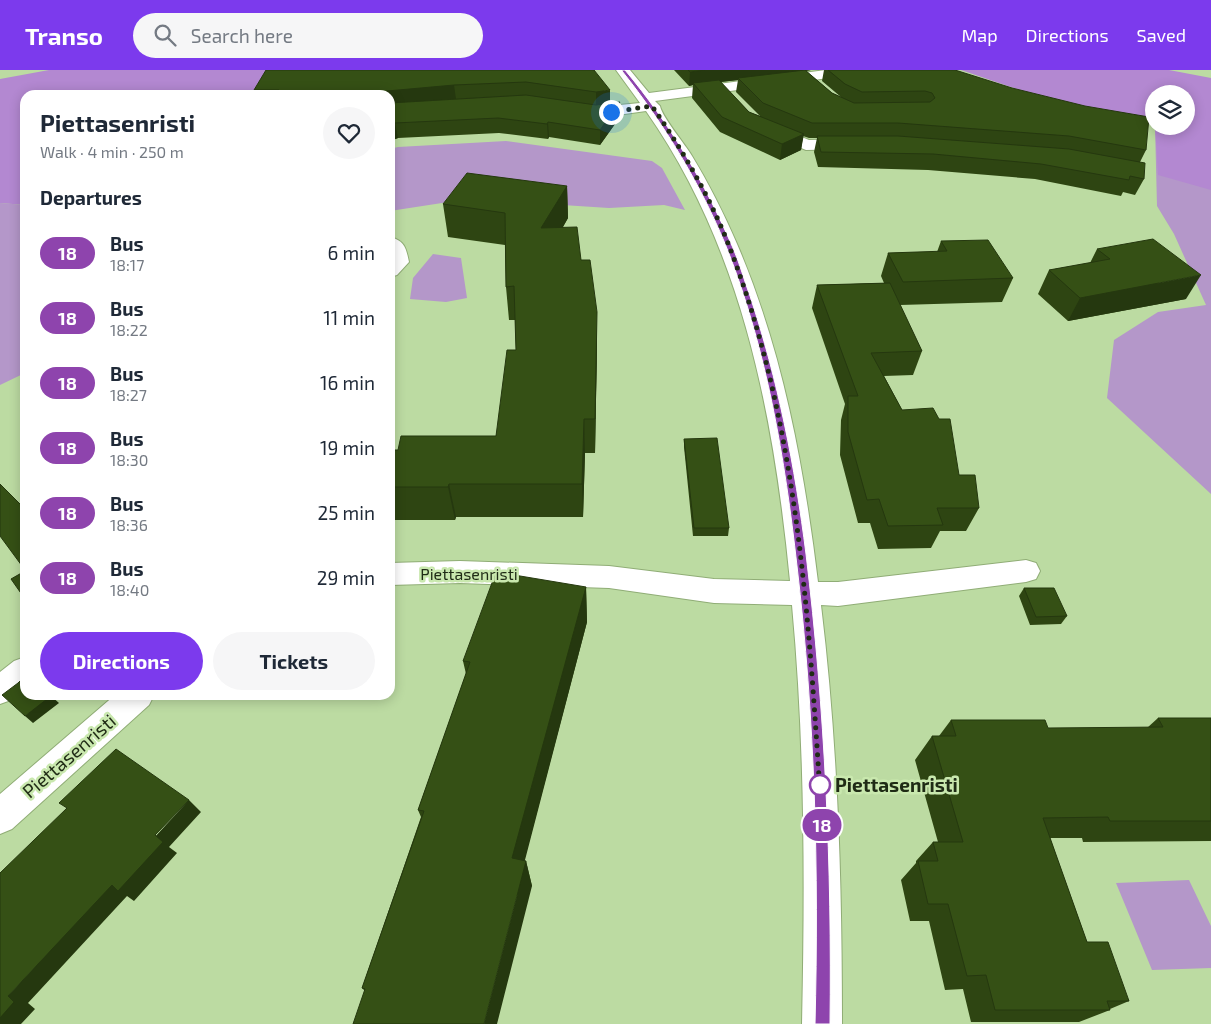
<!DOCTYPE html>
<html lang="en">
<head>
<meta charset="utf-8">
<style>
	:root { --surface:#fff; --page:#f6f6f7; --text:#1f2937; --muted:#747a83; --accent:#7c3aed }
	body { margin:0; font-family:"Exo 2",sans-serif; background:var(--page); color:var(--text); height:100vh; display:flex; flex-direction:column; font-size:19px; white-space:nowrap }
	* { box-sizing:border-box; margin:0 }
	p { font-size:16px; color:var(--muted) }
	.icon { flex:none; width:28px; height:28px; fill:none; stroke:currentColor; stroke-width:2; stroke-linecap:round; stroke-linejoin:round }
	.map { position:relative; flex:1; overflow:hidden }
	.details { position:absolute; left:20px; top:20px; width:375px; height:610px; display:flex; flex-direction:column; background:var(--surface); border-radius:15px; box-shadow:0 2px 12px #0003 }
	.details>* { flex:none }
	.badge { padding:0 10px; border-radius:16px; font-size:18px; line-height:32px }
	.controls { position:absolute; left:1145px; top:15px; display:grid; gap:10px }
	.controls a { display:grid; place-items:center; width:50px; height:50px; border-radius:50%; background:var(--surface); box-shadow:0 2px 12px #0003; font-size:25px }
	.you { position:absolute; width:25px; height:25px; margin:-12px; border:4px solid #fff; border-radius:50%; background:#1a73e8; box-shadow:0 0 0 8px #1a73e833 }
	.map>.badge { position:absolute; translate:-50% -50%; box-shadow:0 0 0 2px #fff }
	h2 { padding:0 20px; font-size:19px; line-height:45px }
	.round { display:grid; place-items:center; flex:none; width:52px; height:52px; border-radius:26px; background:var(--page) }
	.head { display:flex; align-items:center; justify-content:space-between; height:85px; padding:0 20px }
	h1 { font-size:24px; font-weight:700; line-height:38px }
	.action { display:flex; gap:10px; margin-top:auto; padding:10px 20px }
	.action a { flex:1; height:58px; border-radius:30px; background:var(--accent); color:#fff; font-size:20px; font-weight:700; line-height:58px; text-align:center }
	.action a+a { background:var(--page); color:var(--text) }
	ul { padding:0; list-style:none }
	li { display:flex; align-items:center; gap:15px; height:65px; padding:0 20px }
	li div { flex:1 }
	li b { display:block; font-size:19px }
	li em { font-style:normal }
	li .badge { min-width:55px; font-weight:700; text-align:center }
	header { display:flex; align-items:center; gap:30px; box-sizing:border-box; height:70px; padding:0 25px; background:var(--accent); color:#fff }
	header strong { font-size:24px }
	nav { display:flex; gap:28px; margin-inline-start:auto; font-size:18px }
	.search { width:350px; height:45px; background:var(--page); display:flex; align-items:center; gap:12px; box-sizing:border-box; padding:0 18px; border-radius:28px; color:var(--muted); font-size:19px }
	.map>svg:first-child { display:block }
	.green { fill:#b497c9 }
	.forest { fill:#b388d1 }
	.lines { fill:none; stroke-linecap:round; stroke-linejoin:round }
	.minor-casing { stroke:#90ad76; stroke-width:2 }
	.minor { fill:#fff; fill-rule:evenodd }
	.wall { fill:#2e4512; fill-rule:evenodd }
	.shaded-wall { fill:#25380f }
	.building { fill:#355015; stroke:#25380f }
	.line { fill:#8e44ad; stroke:#fff }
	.walk { stroke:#1f2b15; stroke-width:5; stroke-dasharray:0 9 }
	.stop-dot { fill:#fff; stroke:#8e44ad; stroke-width:2.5 }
	.labels { text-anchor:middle; stroke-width:5; stroke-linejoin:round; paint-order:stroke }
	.street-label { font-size:16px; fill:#1f2b15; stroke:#c9e8ae }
	.near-street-label { font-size:19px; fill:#1f2b15; stroke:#c9e8ae }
	.near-stop-label { font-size:19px; font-weight:bold; fill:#1f2b15; stroke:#c9e8ae; text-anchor:start }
</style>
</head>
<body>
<header>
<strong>Transo</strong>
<div class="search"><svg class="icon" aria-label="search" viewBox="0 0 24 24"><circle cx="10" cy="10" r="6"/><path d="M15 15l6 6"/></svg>Search here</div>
<nav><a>Map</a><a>Directions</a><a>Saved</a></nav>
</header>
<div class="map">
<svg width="1211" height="954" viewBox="0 0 1211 954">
	<rect width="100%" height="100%" fill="#bcdba2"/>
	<path class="green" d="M 1155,56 L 1211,63 L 1211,424 L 1107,328 L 1114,270 L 1158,242 L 1206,235 L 1174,164 L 1157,136 Z
		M 506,71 L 652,91 L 662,98 L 685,140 L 664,135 L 609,138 L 468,129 L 390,141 L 390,79 L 398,77 Z
		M 0,133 L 25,135 L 25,303 L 0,315 Z
		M 433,184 L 461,188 L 467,228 L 446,232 L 410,229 L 413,208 Z
		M 1189,810 L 1211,856 L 1211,898 L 1152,900 L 1116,813 Z"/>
	<path class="forest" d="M 49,0 L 269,0 L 257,25 L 25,25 L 25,135 L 0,133 L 0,9 Z
		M 961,0 L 1169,0 L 1211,8 L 1211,120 L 1158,105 L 1155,56 L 1186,56 L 1186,24 L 1154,24 L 1154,55 L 1031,24 Z"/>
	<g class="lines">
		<defs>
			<path id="minor" d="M 616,0 L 630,0 L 649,23 L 826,0 L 866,0 L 864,3 L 859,4 L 655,31 L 660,36 C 662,47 685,74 692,86 C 709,114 724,144 737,174 C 783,281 804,397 818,512 L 838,512 L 1026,490 L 1036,493 L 1040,501 L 1036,509 L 1026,512 L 838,536 L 821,535 C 838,674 842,814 842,954 L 802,954 C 805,814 805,674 792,535 L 714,533 L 609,518 L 460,513 L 390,515 L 390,493 L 460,491 L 609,496 L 714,509 L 790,511 C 774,347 743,179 646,41 L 596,48 L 579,45 L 576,42 L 579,39 L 640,33 Z
				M 767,53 L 809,70 L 853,69 L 859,71 L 861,74 L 859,77 L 853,79 L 806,80 L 761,61 L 759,58 L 761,55 Z
				M 390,167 C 405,171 406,178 409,192 L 397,205 L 390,207 Z
				M 25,587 L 25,619 L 11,630 L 0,634 L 0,602 L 14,591 Z
				M 115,625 L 154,625 L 149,635 L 12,759 L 0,764 L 0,724 Z"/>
		</defs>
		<use href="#minor" class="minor-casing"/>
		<use href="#minor" class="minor"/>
	</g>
	<path class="wall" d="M 594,0 L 610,33 L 620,47 L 600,75 L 549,67 L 548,69 L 499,63 L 398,68 L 390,71 L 390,25 L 255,25 L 254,20 Z
		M 674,0 L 811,0 L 806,1 L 832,23 L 841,27 L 822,11 L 824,0 L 955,0 L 1146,80 L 1140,92 L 1144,109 L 1135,125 L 1123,122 L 1121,126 L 1035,109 L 928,100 L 818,97 L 814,82 L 817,68 L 809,68 L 803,66 L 801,80 L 780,90 L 720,62 L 692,28 L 693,15 L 689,16 ZM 738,10 L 736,22 L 760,46 L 749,42 L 720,12 Z
		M 567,116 L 568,148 L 563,157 L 581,190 L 597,275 L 595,383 L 585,383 L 583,447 L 456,447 L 455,450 L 394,450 L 390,438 L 390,391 L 398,380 L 496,366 L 516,280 L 515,250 L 509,250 L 506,217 L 505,175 L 448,167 L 443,134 Z
		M 941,171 L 1013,208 L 1002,232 L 900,235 L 922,281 L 913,305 L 884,306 L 902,340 L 959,405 L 979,438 L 966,461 L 940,461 L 931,478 L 878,479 L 870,453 L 858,453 L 840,385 L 841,350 L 845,334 L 812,238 L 817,215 L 884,213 L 881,206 L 888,183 L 937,182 Z
		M 1097,179 L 1186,229 L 1068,251 L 1038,224 L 1049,200 L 1090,193 Z
		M 684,369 L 729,458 L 728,466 L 693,466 L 684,377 Z
		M 586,517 L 587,552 L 524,791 L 526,791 L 532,816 L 365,921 L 362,918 L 421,747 L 418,740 L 466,604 L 463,591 Z
		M 1024,518 L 1067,546 L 1061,554 L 1030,555 L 1019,526 Z
		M 1158,648 L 1211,648 L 1211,771 L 1083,772 L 1082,768 L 1050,768 L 1087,872 L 1129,931 L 1110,939 L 1110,940 L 1079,952 L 971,952 L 963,919 L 945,920 L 929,851 L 910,851 L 901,810 L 916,793 L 916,791 L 933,772 L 938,772 L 915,690 L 932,666 L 939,666 L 951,650 L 1048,658 L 1147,658 Z"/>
	<path class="shaded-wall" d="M 705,0 L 811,0 L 739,9 L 738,8 L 738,10 L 695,15 L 693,13 L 693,15 L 689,16 L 690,2 Z
		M 454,15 L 456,29 L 390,35 L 390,25 L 385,25 L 385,22 L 387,21 Z
		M 610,20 L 610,34 L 596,36 L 596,22 Z
		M 620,32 L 620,47 L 600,75 L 600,60 Z
		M 548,52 L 549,67 L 548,69 L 547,54 Z
		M 395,53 L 398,68 L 390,71 L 390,55 Z
		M 804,64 L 801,80 L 780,90 L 782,74 Z
		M 567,116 L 568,148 L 543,191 L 541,158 Z
		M 1201,205 L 1186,229 L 1068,251 L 1080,228 Z
		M 597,242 L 597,275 L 595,383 L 595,349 Z
		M 584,349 L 585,383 L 583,447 L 582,414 Z
		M 449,414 L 456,447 L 455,450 L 448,417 Z
		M 586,517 L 587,552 L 519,813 L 512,788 Z
		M 50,625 L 59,633 L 33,653 L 25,646 Z
		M 189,730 L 201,742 L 169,777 L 177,783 L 134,831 L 127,826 L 28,933 L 35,939 L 21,954 L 0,954 L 0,948 L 8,926 Z
		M 526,791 L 532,816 L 497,954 L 484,954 Z"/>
	<path class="building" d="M 266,0 L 594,0 L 610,20 L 596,22 L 526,12 L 454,15 L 387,21 L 385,22 L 385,25 L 276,25 L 279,20 L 254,20 Z
		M 688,0 L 705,0 L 690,2 Z
		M 805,0 L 832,23 L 854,33 L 930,32 L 935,28 L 932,23 L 925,21 L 862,22 L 845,14 L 828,0 L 955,0 L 1012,18 L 1085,36 L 1149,47 L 1146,80 L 1069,66 L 898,53 L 812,53 L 763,33 L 738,8 Z
		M 719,10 L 749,42 L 804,64 L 782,74 L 722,47 L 693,13 Z
		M 526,25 L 596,35 L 620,32 L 600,60 L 548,52 L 547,54 L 498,48 L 395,53 L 390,55 L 390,33 Z
		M 817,66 L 898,66 L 1069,79 L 1145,93 L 1144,109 L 1130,106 L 1129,110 L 1041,94 L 933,84 L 821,82 Z
		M 467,103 L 567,116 L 541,158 L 577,157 L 581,190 L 590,190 L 597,242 L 595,349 L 584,349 L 582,414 L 449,414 L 448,417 L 390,417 L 390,391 L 393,380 L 398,380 L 401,366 L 496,366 L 507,280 L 516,280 L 514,216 L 506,217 L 505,143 L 443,134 Z
		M 1153,169 L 1201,205 L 1080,228 L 1049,200 L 1110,189 L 1097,179 Z
		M 988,170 L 1013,208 L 903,212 L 888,183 L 947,181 L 941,171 Z
		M 890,213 L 922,281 L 871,283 L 902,340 L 933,338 L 939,349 L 950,349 L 959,405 L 975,405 L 979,438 L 937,438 L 943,455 L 888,456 L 879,429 L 867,430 L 848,362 L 848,326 L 858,326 L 817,215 Z
		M 717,368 L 729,458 L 694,458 L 684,369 Z
		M 0,414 L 25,439 L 25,500 L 0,466 Z
		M 25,501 L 25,529 L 11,509 Z
		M 496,502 L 586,517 L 512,788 L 526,791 L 484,954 L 353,954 L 365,919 L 362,918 L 424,741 L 418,740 L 470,592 L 463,591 Z
		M 1024,518 L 1054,518 L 1067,546 L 1036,547 Z
		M 25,606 L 25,625 L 50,625 L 51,626 L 25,646 L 2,625 L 18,613 Z
		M 1158,648 L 1211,648 L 1211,751 L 1110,751 L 1108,747 L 1043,748 L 1087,872 L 1108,872 L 1129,931 L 1107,931 L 1110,940 L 995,940 L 986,905 L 967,906 L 948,834 L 928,834 L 918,791 L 938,791 L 933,772 L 963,772 L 932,666 L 956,666 L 951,650 L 1045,650 L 1048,658 L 1163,657 Z
		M 116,679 L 189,730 L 155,765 L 163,772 L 118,821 L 112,815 L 8,926 L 14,932 L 0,948 L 0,803 L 67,738 L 59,733 Z"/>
	<path class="line" d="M 622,1 L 622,0 L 625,0 C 670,54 705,113 733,178 C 740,194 744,210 750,226 C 778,310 795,397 806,484 C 825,640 832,797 830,954 L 815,954 C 819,801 815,648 797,496 C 785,389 767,281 728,181 C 702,116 665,55 622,1 Z"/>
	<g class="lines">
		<path class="walk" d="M 611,42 L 652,36 C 683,81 712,130 731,181 C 797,354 808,539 820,722 L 820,715"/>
	</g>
	<circle class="stop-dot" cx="820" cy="715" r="10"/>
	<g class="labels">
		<g class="street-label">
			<text x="469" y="510">Piettasenristi</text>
		</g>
		<g class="near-street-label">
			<text transform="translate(69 686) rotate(-41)" y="7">Piettasenristi</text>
		</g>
		<g class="near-stop-label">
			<text x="835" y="722">Piettasenristi</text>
		</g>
	</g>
</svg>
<div class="controls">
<a><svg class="icon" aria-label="layers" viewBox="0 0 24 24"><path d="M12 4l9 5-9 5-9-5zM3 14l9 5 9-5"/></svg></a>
</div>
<div class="you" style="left:611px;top:42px"></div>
<b class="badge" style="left:822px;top:755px;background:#8e44ad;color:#fff">18</b>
<section class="details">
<div class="head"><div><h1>Piettasenristi</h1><p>Walk · 4 min · 250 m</p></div><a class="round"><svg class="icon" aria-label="heart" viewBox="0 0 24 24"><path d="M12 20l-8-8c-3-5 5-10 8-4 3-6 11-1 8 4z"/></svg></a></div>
<h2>Departures</h2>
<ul>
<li><span class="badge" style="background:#8e44ad;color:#fff">18</span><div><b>Bus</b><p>18:17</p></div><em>6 min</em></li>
<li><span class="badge" style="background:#8e44ad;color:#fff">18</span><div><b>Bus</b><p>18:22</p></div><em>11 min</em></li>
<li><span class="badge" style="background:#8e44ad;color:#fff">18</span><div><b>Bus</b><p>18:27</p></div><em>16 min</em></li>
<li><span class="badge" style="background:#8e44ad;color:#fff">18</span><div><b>Bus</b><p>18:30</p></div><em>19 min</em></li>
<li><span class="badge" style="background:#8e44ad;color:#fff">18</span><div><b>Bus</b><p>18:36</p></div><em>25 min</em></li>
<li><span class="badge" style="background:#8e44ad;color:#fff">18</span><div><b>Bus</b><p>18:40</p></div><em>29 min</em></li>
</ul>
<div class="action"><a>Directions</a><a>Tickets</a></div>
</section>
</div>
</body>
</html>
